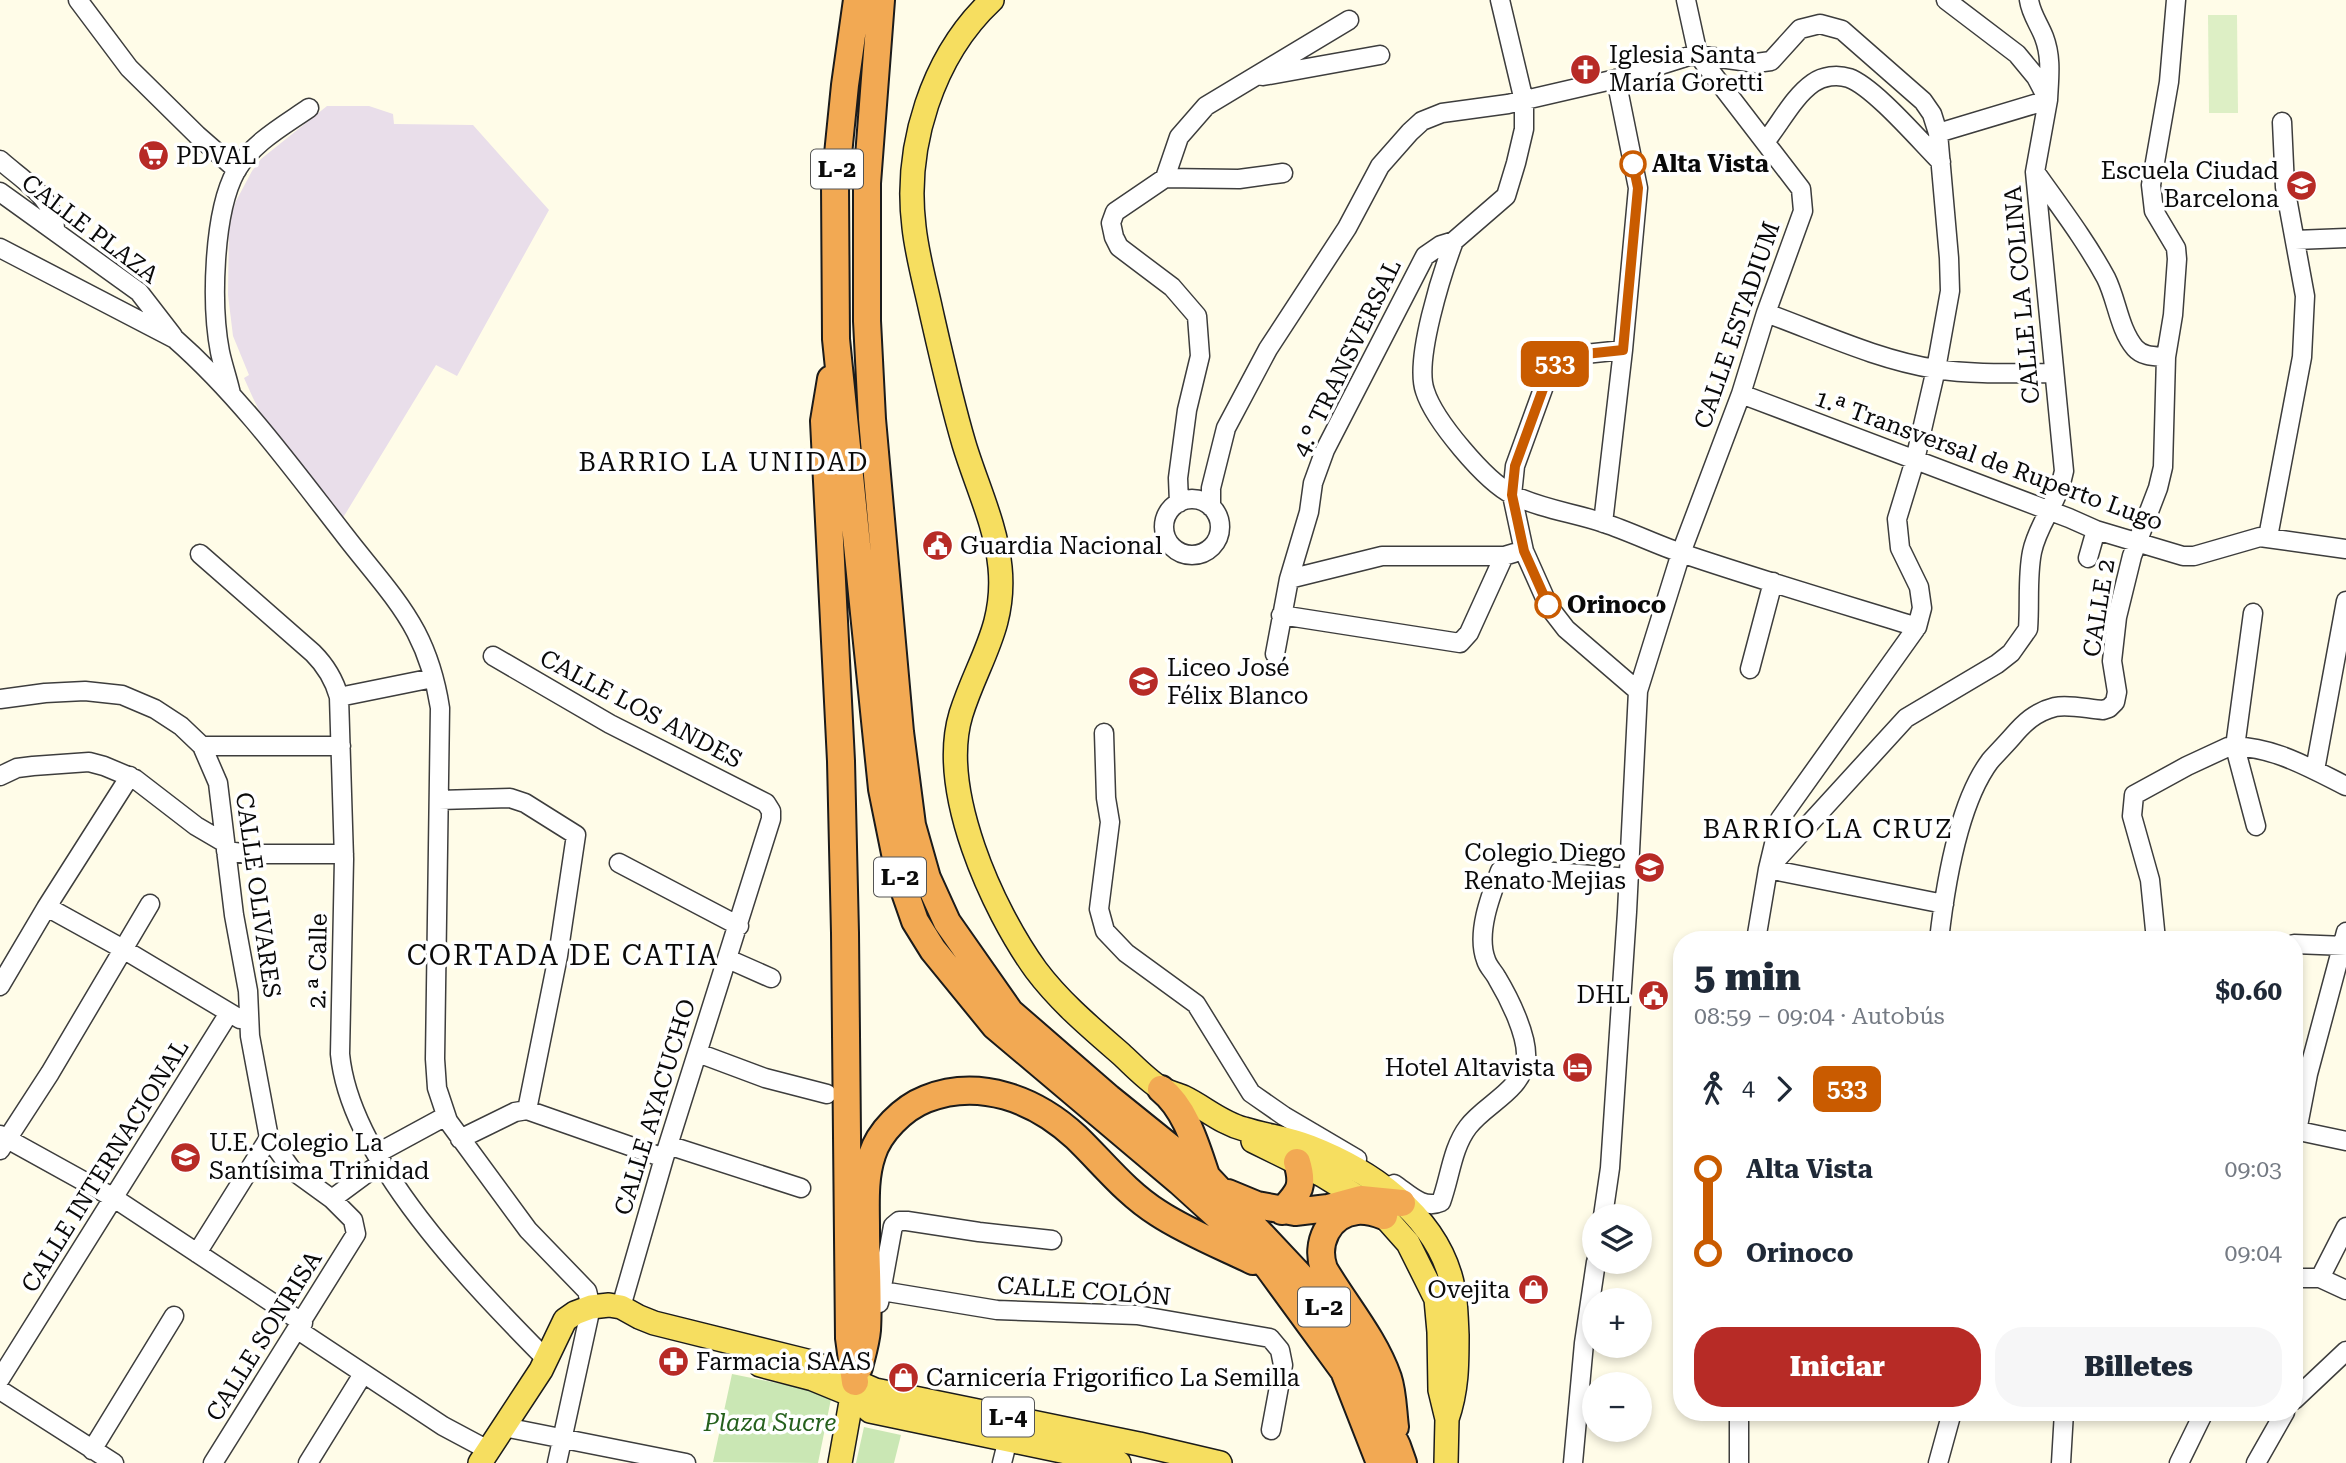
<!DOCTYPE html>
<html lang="es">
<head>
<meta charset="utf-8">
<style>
	:root { --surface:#fff; --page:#f6f6f7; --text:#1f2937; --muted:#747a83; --accent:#b72b26 }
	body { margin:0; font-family:"Roboto Serif",serif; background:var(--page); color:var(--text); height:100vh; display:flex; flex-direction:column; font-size:26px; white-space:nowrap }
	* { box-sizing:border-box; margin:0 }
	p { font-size:23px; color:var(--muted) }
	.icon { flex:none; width:38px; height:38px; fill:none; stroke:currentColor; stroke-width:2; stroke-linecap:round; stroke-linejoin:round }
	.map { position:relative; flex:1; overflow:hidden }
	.drawer { position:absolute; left:1673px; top:931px; width:630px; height:490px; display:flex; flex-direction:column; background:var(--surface); border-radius:28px; box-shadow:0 4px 10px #0003 }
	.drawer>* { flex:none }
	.badge { padding:0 14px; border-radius:10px; font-size:24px; line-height:46px }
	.tools { position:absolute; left:1582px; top:1204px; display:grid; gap:14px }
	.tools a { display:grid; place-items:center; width:70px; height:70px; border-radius:50%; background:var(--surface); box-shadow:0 4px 10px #0003; font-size:35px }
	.map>.badge { position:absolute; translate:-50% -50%; box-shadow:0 0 0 4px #fff }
	.legs { display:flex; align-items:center; gap:10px; height:77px; padding:0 21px; font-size:23px }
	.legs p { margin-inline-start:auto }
	.head { display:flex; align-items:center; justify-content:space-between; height:119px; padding:0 21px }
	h1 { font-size:38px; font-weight:800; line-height:52px }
	.action { display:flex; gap:14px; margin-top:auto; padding:14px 21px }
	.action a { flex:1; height:80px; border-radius:28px; background:var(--accent); color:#fff; font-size:28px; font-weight:800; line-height:80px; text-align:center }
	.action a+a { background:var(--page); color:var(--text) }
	ul { padding:0 21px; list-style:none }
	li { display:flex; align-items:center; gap:24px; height:84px; font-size:26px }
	li i { display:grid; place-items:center; width:10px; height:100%; margin:0 9px; background:currentColor }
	li i::after { content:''; width:18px; height:18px; margin:-9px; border:5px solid; border-radius:50%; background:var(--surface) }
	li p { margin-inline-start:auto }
	li:first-child i { background:linear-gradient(#0000 50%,currentColor 0) }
	li:last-child i { background:linear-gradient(currentColor 50%,#0000 0) }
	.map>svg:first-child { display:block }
	.industrial { fill:#e9deea }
	.green { fill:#cae7b4 }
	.pitch { fill:#ddefc5 }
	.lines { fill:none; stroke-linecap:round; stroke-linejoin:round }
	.minor-casing { stroke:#3d3d3d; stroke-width:21 }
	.major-casing { stroke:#1b1b1b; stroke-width:26 }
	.highway-casing { stroke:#1b1b1b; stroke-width:30 }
	.minor { stroke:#fff; stroke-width:18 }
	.major { stroke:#f6de60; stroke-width:23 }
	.highway { stroke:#f2a953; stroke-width:26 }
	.line-1-casing { stroke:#fff; stroke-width:16 }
	.line-1 { stroke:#c95b00; stroke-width:10 }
	.stop-1-dot { fill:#fff; stroke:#c95b00; stroke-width:3.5 }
	.labels { text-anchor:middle; stroke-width:7; stroke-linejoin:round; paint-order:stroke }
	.shield { fill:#fff; stroke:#545454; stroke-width:2 }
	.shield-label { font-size:23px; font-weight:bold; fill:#0a0a0a }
	.poi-label { font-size:24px; fill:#0a0a0a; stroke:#fff; text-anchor:start }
	.stop-label { font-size:24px; font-weight:bold; fill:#0a0a0a; stroke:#fff; text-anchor:start }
	.street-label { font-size:24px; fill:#0a0a0a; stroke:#fff }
	.park-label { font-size:24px; font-style:italic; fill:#25601d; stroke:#fff }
	.neighbourhood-label { font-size:26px; letter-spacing:2px; fill:#0a0a0a; stroke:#fff }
	.quarter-label { font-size:28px; letter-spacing:2px; fill:#0a0a0a; stroke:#fff }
</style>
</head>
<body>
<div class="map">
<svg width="2346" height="1463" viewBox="0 0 2346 1463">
	<rect width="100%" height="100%" fill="#fffce8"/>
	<path class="industrial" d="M 327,106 L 369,106 L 393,114 L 394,124 L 473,125 L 549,210 L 457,376 L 436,365 L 341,521 L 270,432 L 253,398 L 244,378 L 249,375 L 233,336 L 228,295 L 229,221 L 236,201 L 252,171 L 261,159 Z"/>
	<path class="green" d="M 732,1374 L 832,1394 L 818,1463 L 713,1462 Z
		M 864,1427 L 901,1435 L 894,1463 L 856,1463 Z"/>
	<path class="pitch" d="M 2208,15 L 2237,15 L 2238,113 L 2209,113 Z"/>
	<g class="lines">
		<defs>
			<path id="minor" d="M 78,0 L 129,68 L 197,135 L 237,170
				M 1263,76 L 1380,55
				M 1938,133 L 2048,100 C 2049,78 2052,58 2044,37 C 2039,24 2031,14 2029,0
				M 1765,142 C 1780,124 1793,97 1813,83 C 1823,76 1837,74 1849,78 C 1874,87 1920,141 1941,162
				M 0,160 C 22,180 57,199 55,231
				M 2036,173 C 2060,207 2086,241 2106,278 C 2117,300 2119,329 2135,348 C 2143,357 2155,356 2166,357 L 2173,315 L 2177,259 L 2176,248 L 2154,211 L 2151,185 L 2169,82 L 2176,0
				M 1165,178 L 1239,179 L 1283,173
				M 0,192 L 139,292 L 173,336
				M 2295,240 L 2346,238
				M 1454,241 C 1442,273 1414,360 1425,391 C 1434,420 1485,481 1513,495 C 1542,509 1574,513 1604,523 C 1631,532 1657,545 1684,554 C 1761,580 1839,603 1917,627
				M 0,248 L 175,339 C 240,396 293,469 346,537 C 369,567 398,598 416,632 C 428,655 436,682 440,708 L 435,1059 L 437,1088 L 448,1121 L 528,1230 L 587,1291 L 591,1307 L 557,1463
				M 1766,313 C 1821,333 1878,360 1936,369 C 1974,375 2015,373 2054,373
				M 1623,350 L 1566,356 L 1551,367 L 1515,466 L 1512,495 L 1524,551 L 1549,607 L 1566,629 L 1638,691
				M 231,394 C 228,380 223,366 220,352 C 211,305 213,213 236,171 C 252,143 283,126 309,108
				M 1741,394 L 2069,518 L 2096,530 L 2183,556 L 2194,556 L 2260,537 L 2346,549
				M1164 527a28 28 0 1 1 56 0a28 28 0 1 1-56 0Z
				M 1179,503 L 1178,478 L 1187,410 L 1200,356 L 1197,316 L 1172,287 L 1119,247 L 1114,237 L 1111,223 L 1115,212 L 1165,178 L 1179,137 L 1206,106 L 1349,20
				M 1211,507 L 1211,488 L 1226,428 L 1268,349 L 1347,228 L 1380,166 L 1410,132 L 1422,121 L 1442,113 L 1508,104 L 1616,79 L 1686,57 L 1698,55 L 1756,63 L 1771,61 L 1800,29 L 1820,24 L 1842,30 L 1923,101 L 1932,114 L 1938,133 L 1949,258 L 1950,291 L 1936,369 L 1915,460 L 1897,519 L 1900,548 L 1919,587 L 1922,608 L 1917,627 L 1780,819 L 1768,869 L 1756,940
				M 1603,523 L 1623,350 L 1638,188 L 1616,79
				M 2268,537 L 2302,357 L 2305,296 L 2285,187 L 2282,122
				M 200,554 L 313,653 C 326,666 334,679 339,697 L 344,859 L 340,1054 C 350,1160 474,1286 546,1359
				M 2088,558 L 2096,530
				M 1289,579 L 1382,556 L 1504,556 L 1514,553
				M 2253,613 L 2235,747 L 2256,826
				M 1281,615 L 1460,643 L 1469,633 L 1504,556
				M 1275,654 L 1289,579 L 1309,512 L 1313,483 L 1325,450 L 1425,256 L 1441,245 L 1454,241 L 1506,196 L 1516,163 L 1524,129 L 1524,101 L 1500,0
				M 493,656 L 610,724 L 766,803 L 771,811 L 771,819 L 664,1158 L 621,1307
				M 1750,669 L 1773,582
				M 339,697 L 433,678
				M 0,699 L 45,693 L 85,691 L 122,695 L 155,709 L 181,726 L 202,746 L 218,783 L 234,915 L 248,991 L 250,1036 L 269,1138 L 292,1170 L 332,1199 L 353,1220 L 356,1234 L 213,1463
				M 1104,733 L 1106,798 L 1110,822 L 1099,909 L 1105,931 L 1126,953 L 1196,1004 L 1251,1093 L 1284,1116 L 1357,1159
				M 202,746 L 341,746
				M 2315,770 L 2346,601
				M 0,776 L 17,768 L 33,766 L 89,762 L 104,766 L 135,779 L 196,826 L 225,843
				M 439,800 L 510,798 L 525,803 L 576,835 L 558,956 L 527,1110
				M 226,851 L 250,854 L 344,854
				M 619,863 L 739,926
				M 1944,904 L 1768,869 L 1906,718 L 1997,664 L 2011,653 L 2028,629 C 2030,604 2027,577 2032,552 C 2038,523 2058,504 2064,471 L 2035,172 L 2048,100 L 2036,77 L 2017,54 L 1946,0
				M 47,907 L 123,949 L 240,1019
				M 1939,940 C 1945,887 1958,804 1990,761 C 1997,753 2005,745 2012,737 C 2024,723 2035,712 2055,707 C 2069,704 2088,709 2103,710 L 2109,708 L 2115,702 L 2117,692 L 2112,661 L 2117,617 L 2132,556 L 2158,488 L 2163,467 L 2166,357
				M 2156,940 L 2150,880 L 2132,816 L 2134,795 L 2187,766 L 2228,747 C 2269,744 2310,768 2346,786
				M 2294,944 L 2346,946
				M 728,959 L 771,978
				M 0,986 L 46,908 L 130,776
				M 698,1053 L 765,1078 L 827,1094
				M 2294,1130 L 2346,1141
				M 2297,1131 L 2308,1074 L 2346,932
				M 0,1135 L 114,1198 L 303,1323
				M 460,1139 L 515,1112 L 527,1110 L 664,1158
				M 668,1145 L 801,1188
				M 0,1150 L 50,1073 L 150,904
				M 376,1154 L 446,1116
				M 1394,1184 C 1409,1194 1423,1210 1441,1202 C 1450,1178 1452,1148 1468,1127 C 1485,1104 1522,1091 1526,1059 C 1528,1036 1509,998 1497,978 C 1494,972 1488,967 1486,960 C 1476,934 1490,897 1500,871 L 1529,870 L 1629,878
				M 332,1199 L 382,1162
				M 1603,1216 L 1610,1168 L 1627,912 L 1638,691 L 1681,553 L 1741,394 L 1766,313 L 1803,211 L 1801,189 L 1698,55 L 1686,0
				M 197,1253 L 269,1138
				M 2294,1278 L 2320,1278 L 2346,1290
				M 2320,1278 L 2346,1227
				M 882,1291 L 997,1310 L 1137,1315 L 1270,1338 L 1280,1350 L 1283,1365 L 1271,1430
				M 879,1303 L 893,1226 L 899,1221 L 907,1221 L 979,1232 L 1052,1240
				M 298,1330 L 443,1426 L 488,1450
				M 0,1379 L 229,1013
				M 0,1390 L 114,1463
				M 2294,1400 L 2346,1351
				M 504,1427 L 686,1463
				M 92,1450 L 174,1316
				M 308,1463 L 363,1374
				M 1002,1463 L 1008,1439
				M 1573,1463 L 1584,1343 L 1596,1262
				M 1739,1463 L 1739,1412
				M 1938,1463 L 1952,1412
				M 2061,1463 L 2064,1412
				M 2179,1463 L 2204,1412
				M 2256,1463 L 2285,1412"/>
			<path id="major" d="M 992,0 C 932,56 904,147 914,227 C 917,255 925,283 931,311 C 941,355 951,400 964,444 C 976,484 996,525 1000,567 C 1006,627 978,660 961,714 C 938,790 992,909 1036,970 C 1060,1002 1091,1028 1121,1054 C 1133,1065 1146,1079 1160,1088 C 1167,1092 1176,1094 1183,1097 C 1204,1107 1221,1123 1244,1129 C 1266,1136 1288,1138 1310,1147 C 1369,1170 1431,1212 1450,1275 C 1456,1295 1456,1315 1457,1335 C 1457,1365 1457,1390 1447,1419
				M 1253,1141 L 1322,1175 L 1361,1199 L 1384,1216 L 1408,1243 L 1436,1299 L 1439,1332 L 1440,1390 L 1447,1419 L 1446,1463
				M 760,1365 L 813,1379 L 852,1395 L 870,1411 L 1119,1463
				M 480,1463 L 541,1370 L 565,1320 L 575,1313 L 591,1307 L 609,1305 L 621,1307 L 639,1317 L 654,1323 L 811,1362 L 875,1390 L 1139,1444 L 1220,1463
				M 840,1463 L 854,1385"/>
			<path id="highway" d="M 857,0 L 845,85 L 835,184 L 836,339 L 882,789 L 900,878 L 915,921 L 933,950 L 995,1026 L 1180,1182 L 1234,1231 L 1268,1267 L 1344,1371 L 1380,1463
				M 881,0 L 867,183 L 867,321 L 872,419 L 900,732 L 912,825 L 927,878 L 947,922 L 1010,1012 L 1109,1098 L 1207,1177 L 1301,1277 L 1344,1337 L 1397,1446 L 1403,1463
				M 831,379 L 824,421 L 841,761 L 845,933 L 849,1338 L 855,1382
				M 1161,1089 C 1186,1109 1196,1146 1206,1175
				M 1228,1193 L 1257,1205 L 1295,1212 L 1328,1208 L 1361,1199 L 1402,1203
				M 1282,1211 C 1298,1193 1305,1188 1297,1162
				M 1384,1216 C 1376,1213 1367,1210 1357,1211 C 1328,1214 1315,1244 1324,1269 C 1345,1305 1374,1338 1388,1378 C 1393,1393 1393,1412 1395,1427
				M 859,1367 C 862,1355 866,1342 867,1330 C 869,1297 866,1263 866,1229 C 866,1205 864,1178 872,1155 C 879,1132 903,1108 926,1099 C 979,1078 1035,1099 1076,1137 C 1103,1163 1126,1193 1158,1213 C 1187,1232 1222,1246 1253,1261"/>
		</defs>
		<use href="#minor" class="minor-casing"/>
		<use href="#major" class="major-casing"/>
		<use href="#highway" class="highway-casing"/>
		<use href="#minor" class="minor"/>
		<use href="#major" class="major"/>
		<use href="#highway" class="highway"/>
	</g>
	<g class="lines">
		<defs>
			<path id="line-1" d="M 1548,605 L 1524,551 L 1512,495 L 1515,466 L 1551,367 L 1566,356 L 1623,350 L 1638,188 L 1633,164"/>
		</defs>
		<use href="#line-1" class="line-1-casing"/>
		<use href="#line-1" class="line-1"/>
	</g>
	<defs>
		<symbol id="church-disc" viewBox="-11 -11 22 22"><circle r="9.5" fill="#b72b26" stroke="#fff"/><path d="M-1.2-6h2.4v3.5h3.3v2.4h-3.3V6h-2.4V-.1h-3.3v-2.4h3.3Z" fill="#fff"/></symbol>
		<symbol id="supermarket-disc" viewBox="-11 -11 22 22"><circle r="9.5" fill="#b72b26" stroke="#fff"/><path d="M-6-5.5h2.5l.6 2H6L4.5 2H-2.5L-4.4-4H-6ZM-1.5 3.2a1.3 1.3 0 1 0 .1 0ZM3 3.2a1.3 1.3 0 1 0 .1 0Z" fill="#fff"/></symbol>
		<symbol id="school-disc" viewBox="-11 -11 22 22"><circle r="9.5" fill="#b72b26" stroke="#fff"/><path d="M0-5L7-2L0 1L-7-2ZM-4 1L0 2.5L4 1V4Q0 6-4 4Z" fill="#fff"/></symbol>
		<symbol id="civic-disc" viewBox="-11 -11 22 22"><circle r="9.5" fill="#b72b26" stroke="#fff"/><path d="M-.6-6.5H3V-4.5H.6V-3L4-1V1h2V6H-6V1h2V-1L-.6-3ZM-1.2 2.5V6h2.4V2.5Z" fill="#fff"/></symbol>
		<symbol id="hotel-disc" viewBox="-11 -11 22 22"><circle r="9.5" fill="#b72b26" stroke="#fff"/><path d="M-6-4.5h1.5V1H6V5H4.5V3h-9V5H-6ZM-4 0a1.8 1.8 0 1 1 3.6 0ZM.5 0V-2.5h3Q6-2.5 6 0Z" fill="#fff"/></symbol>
		<symbol id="shop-disc" viewBox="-11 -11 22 22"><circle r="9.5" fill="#b72b26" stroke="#fff"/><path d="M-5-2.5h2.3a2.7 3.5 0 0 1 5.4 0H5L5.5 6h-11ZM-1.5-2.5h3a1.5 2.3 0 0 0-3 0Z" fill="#fff"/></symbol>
		<symbol id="pharmacy-disc" viewBox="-11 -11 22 22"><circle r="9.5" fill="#b72b26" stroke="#fff"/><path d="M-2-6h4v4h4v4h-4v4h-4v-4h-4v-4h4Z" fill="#fff"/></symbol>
	</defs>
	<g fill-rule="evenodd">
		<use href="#church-disc" x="1568" y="52" width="35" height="35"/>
		<use href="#supermarket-disc" x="136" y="138" width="35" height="35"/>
		<use href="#school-disc" x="2284" y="168" width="35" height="35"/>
		<use href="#civic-disc" x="920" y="528" width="35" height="35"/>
		<use href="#school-disc" x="1126" y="664" width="35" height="35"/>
		<use href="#school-disc" x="1632" y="850" width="35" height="35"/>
		<use href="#civic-disc" x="1636" y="978" width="35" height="35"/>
		<use href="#hotel-disc" x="1560" y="1050" width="35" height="35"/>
		<use href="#school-disc" x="168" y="1140" width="35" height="35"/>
		<use href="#shop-disc" x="1516" y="1272" width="35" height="35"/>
		<use href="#pharmacy-disc" x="656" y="1344" width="35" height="35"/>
		<use href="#shop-disc" x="886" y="1360" width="35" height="35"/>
	</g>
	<g class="stop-1-dot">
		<circle cx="1633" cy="164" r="12"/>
		<circle cx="1548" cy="605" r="12"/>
	</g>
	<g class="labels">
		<g class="shield">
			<rect x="811" y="149.5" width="52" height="39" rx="5"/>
			<rect x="874" y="857.5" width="52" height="39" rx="5"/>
			<rect x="1298" y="1287.5" width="52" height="39" rx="5"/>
			<rect x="982" y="1397.5" width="52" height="39" rx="5"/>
		</g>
		<g class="shield-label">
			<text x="837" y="177">L-2</text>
			<text x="900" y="885">L-2</text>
			<text x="1324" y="1315">L-2</text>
			<text x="1008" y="1425">L-4</text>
		</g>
		<g class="poi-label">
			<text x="1609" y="63">Iglesia Santa<tspan x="1609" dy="28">María Goretti</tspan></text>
			<text x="176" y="164">PDVAL</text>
			<text x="2279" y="179" text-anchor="end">Escuela Ciudad<tspan x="2279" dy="28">Barcelona</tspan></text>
			<text x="960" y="554">Guardia Nacional</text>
			<text x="1167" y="676">Liceo José<tspan x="1167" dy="28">Félix Blanco</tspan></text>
			<text x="1626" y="861" text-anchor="end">Colegio Diego<tspan x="1626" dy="28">Renato Mejias</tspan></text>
			<text x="1630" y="1003" text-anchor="end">DHL</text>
			<text x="1555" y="1076" text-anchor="end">Hotel Altavista</text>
			<text x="209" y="1151">U.E. Colegio La<tspan x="209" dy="28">Santísima Trinidad</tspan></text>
			<text x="1510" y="1298" text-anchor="end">Ovejita</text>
			<text x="696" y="1370">Farmacia SAAS</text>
			<text x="926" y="1386">Carnicería Frigorifico La Semilla</text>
		</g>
		<g class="stop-label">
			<text x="1652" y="172">Alta Vista</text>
			<text x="1567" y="613">Orinoco</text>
		</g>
		<g class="street-label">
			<text transform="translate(90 229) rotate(37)" y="8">CALLE PLAZA</text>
			<text transform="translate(2022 295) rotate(-95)" y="8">CALLE LA COLINA</text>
			<text transform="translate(1737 325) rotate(-71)" y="8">CALLE ESTADIUM</text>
			<text transform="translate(1347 358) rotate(-64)" y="8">4.° TRANSVERSAL</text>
			<text transform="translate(1989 460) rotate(20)" y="8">1.ª Transversal de Ruperto Lugo</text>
			<text transform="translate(2099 608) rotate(-81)" y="8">CALLE 2</text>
			<text transform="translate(641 709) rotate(28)" y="8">CALLE LOS ANDES</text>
			<text transform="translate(258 895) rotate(82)" y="8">CALLE OLIVARES</text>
			<text transform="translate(318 961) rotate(-89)" y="8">2.ª Calle</text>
			<text transform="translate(655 1107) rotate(-73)" y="8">CALLE AYACUCHO</text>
			<text transform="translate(105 1166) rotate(-58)" y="8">CALLE INTERNACIONAL</text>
			<text transform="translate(1084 1291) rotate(4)" y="8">CALLE COLÓN</text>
			<text transform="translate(264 1336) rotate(-58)" y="8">CALLE SONRISA</text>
		</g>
		<g class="park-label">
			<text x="770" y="1431">Plaza Sucre</text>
		</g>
		<g class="neighbourhood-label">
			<text x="724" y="471">BARRIO LA UNIDAD</text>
			<text x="1828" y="838">BARRIO LA CRUZ</text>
		</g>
		<g class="quarter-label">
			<text x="563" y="965">CORTADA DE CATIA</text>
		</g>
	</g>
</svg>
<div class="tools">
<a><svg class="icon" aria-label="layers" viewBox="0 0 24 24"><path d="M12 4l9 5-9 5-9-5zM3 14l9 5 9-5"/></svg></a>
<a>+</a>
<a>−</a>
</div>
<b class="badge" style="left:1555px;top:364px;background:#c95b00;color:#fff">533</b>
<section class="drawer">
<div class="head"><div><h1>5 min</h1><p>08:59 – 09:04 · Autobús</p></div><b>$0.60</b></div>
<div class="legs"><svg class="icon" aria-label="walk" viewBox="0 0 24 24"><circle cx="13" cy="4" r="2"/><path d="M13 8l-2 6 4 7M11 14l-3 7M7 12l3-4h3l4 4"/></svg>4<svg class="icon" aria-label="forward" viewBox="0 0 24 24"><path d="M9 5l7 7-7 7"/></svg><b class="badge" style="background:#c95b00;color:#fff">533</b></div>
<ul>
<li><i style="color:#c95b00"></i><b>Alta Vista</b><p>09:03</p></li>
<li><i style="color:#c95b00"></i><b>Orinoco</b><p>09:04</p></li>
</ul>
<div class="action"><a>Iniciar</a><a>Billetes</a></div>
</section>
</div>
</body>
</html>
